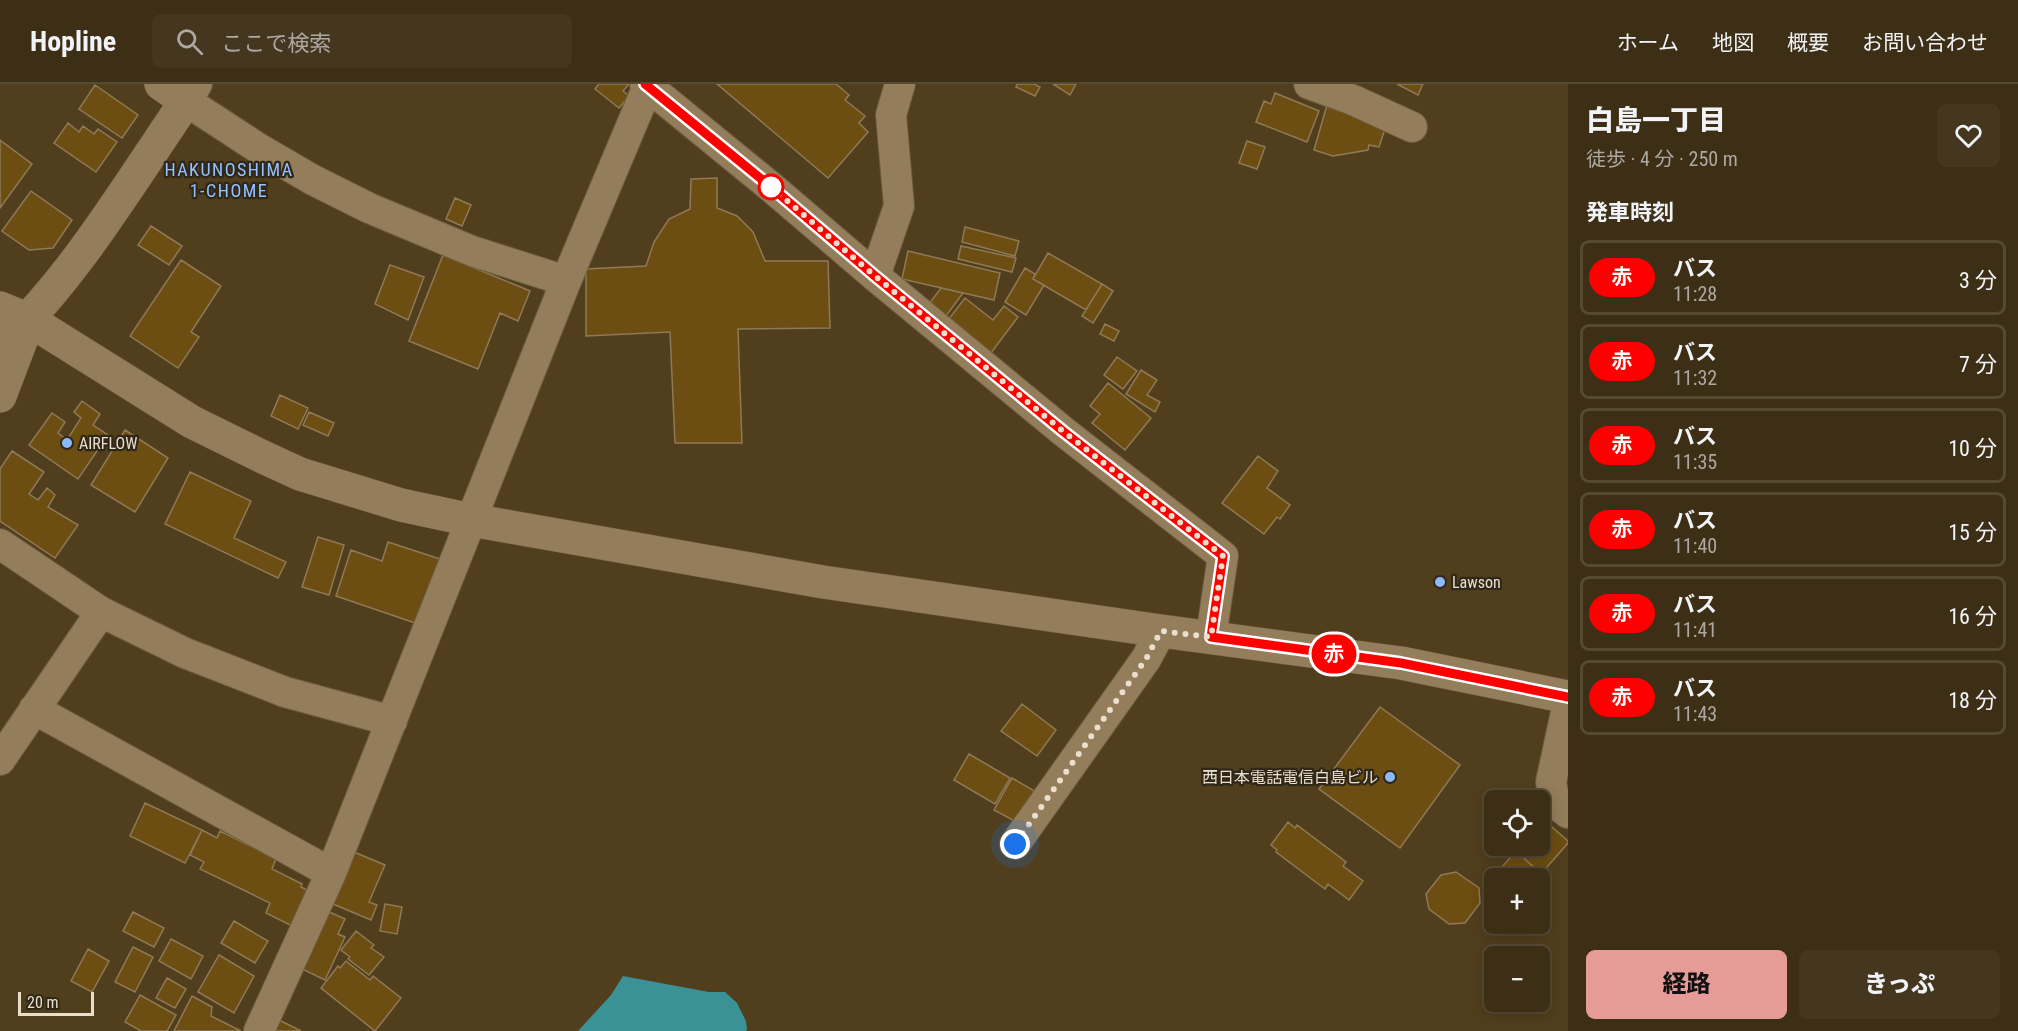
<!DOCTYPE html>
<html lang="ja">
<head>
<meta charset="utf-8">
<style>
	:root { --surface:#3d2e16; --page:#44361f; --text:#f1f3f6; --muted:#ada8a1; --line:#564a35; --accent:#e69b98 }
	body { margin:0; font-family:"Roboto Condensed","Noto Sans JP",sans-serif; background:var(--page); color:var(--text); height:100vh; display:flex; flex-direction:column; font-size:22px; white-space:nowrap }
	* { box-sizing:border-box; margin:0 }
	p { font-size:20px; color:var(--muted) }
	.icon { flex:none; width:33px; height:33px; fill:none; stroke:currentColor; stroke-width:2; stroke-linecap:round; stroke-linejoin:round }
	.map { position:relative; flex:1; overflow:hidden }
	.side { display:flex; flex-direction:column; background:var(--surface); width:450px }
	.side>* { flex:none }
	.badge { padding:0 12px; border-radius:20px; font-size:21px; line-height:39px }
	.tools { position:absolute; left:1484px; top:706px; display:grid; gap:12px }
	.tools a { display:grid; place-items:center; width:66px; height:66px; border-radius:9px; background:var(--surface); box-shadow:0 3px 15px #0003,0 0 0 2px var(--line); font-size:30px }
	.scale { position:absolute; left:18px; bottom:15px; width:76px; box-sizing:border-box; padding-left:6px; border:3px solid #eadecc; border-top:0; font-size:16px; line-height:21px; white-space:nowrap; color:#eadecc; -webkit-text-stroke:4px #2f2718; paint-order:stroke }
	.you { position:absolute; width:30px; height:30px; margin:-15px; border:4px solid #fff; border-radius:50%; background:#1a73e8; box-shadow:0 0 0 9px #1a73e833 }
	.map>.badge { position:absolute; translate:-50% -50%; box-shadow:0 0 0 3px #fff }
	h2 { padding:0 18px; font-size:22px; line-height:54px }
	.round { display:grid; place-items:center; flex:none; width:63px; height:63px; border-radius:9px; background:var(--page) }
	.headline { display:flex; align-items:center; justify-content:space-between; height:102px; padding:0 18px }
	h1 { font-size:28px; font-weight:800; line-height:45px }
	.cta { display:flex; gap:12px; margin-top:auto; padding:12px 18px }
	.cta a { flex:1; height:69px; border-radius:9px; background:var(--accent); color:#111; font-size:24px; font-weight:800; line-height:69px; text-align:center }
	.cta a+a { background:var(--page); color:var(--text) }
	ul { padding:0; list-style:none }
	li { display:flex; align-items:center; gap:18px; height:75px; margin:0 12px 9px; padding:0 6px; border:3px solid var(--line); border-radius:9px }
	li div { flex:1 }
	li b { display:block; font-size:22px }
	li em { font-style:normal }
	li .badge { min-width:66px; font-weight:700; text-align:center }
	header { display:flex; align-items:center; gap:36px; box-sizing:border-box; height:84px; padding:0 30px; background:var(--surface); border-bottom:2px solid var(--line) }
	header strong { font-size:28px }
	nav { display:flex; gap:33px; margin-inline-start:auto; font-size:21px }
	.search { width:420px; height:54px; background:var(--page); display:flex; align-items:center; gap:15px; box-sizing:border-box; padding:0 21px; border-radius:9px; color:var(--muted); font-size:22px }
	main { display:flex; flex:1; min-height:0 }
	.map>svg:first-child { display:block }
	.water { fill:#3a9296 }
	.building { fill:#6c4d12; stroke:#8f7a58; stroke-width:1.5 }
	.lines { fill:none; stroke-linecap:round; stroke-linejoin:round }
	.minor-casing { stroke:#6c5c3f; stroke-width:32 }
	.tertiary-casing { stroke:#6c5c3f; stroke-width:34 }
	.minor { stroke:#937d5b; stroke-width:30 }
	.tertiary { stroke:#937d5b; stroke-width:33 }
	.line-casing { stroke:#fff; stroke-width:14 }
	.line { stroke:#f00; stroke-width:9 }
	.walk { stroke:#eadecc; stroke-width:6; stroke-dasharray:0 10.8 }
	.stop-dot { fill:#fff; stroke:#f00; stroke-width:3 }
	.poi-dot { fill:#8db9fc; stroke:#2f2718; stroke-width:2 }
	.labels { text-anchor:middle; stroke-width:4.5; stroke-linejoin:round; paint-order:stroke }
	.poi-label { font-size:16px; fill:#eadecc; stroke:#2f2718; text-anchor:start }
	.neighbourhood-label { font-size:18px; letter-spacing:1.5px; fill:#97c0ff; stroke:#2f2718 }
</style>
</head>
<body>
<header>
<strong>Hopline</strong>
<div class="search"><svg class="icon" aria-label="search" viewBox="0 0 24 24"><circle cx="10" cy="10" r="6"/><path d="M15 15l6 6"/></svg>ここで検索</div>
<nav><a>ホーム</a><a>地図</a><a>概要</a><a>お問い合わせ</a></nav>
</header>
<main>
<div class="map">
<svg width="1568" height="947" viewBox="0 0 1568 947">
	<rect width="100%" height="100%" fill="#513e1d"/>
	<path class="water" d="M 623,892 L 709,908 L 725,908 L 737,919 L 746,937 L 747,945 L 746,947 L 578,947 L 611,911 Z"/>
	<path class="building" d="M 599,0 L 629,0 L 623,7 L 629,12 L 619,24 L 595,5 Z
		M 717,0 L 836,0 L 849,11 L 845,16 L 865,32 L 859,39 L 868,48 L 828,94 Z
		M 1017,0 L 1034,0 L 1040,3 L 1035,12 L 1016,3 Z
		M 1053,0 L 1076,0 L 1070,11 Z
		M 1397,0 L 1423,0 L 1418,11 Z
		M 95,1 L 138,31 L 122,54 L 79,25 Z
		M 1275,9 L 1319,27 L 1307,58 L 1256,38 L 1264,17 L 1271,20 Z
		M 1327,21 L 1386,42 L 1379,63 L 1369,61 L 1368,66 L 1333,72 L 1314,66 Z
		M 68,39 L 79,48 L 83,42 L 94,50 L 98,45 L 117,58 L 96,88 L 54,59 Z
		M 0,56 L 32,80 L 0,124 Z
		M 1247,57 L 1265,63 L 1257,85 L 1239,79 Z
		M 717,94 L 717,124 L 737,132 L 753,148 L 765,177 L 828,177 L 830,244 L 738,245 L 742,359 L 675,359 L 670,248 L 586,252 L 586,185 L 646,182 L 654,158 L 669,135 L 690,125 L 691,95 Z
		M 31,107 L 72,136 L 53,164 L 29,166 L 2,147 Z
		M 455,114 L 471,121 L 462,142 L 446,135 Z
		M 151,142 L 182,162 L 169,181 L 138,161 Z
		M 965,143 L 1019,157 L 1015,172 L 962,158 Z
		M 961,162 L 1016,174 L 1012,188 L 958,175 Z
		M 908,167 L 1000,189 L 994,216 L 902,195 Z
		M 1048,169 L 1102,200 L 1086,226 L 1033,195 Z
		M 443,171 L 530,207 L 518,237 L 500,229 L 478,285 L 409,257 Z
		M 181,176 L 221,202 L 191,248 L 199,253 L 178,284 L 130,252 Z
		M 390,181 L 424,193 L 408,236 L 375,220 Z
		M 1025,184 L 1035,190 L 1033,195 L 1044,201 L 1026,231 L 1005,218 Z
		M 1102,200 L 1113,207 L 1093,239 L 1082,232 Z
		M 941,204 L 963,209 L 943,236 L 926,224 Z
		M 965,214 L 993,236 L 1004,222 L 1018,233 L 991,269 L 948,236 Z
		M 1105,240 L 1119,247 L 1114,257 L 1100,250 Z
		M 1117,273 L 1137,287 L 1123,305 L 1104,291 Z
		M 1141,286 L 1157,296 L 1147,311 L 1160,318 L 1155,328 L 1126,310 Z
		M 1108,299 L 1151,334 L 1125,366 L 1092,339 L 1100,330 L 1090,322 Z
		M 280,311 L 308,324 L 298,345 L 271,332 Z
		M 82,317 L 100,330 L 93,341 L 108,351 L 78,395 L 29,361 L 52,329 L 65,338 L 58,349 L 67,356 L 81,334 L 74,328 Z
		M 309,328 L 334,339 L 328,352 L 303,341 Z
		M 125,346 L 168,374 L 135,428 L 91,401 Z
		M 12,367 L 44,388 L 29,410 L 38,416 L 47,404 L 55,411 L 48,423 L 78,441 L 55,474 L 0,437 L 0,385 Z
		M 1258,372 L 1278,387 L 1267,404 L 1290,421 L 1280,435 L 1277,433 L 1264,450 L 1222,419 Z
		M 190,388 L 251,417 L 234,454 L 286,478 L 278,494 L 165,440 Z
		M 318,453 L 344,461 L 329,511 L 302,503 Z
		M 388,458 L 443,476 L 421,541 L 336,512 L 351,466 L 382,477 Z
		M 1022,620 L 1056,646 L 1037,672 L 1001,647 Z
		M 1380,623 L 1460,681 L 1400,764 L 1319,705 Z
		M 969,670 L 1010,694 L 995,720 L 954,696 Z
		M 1012,694 L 1038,709 L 1020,740 L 994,726 Z
		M 145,719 L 202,746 L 185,779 L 130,752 Z
		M 1544,736 L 1568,757 L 1568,759 L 1541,790 L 1516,767 L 1521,762 L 1539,762 L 1539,741 Z
		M 1288,738 L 1295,744 L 1297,741 L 1346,778 L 1343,782 L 1363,797 L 1349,816 L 1328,800 L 1325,805 L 1276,768 L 1277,766 L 1271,761 Z
		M 202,746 L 217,754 L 220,747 L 276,775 L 272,785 L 302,800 L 301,803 L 313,809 L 296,844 L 266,829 L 270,819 L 200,785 L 204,778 L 190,771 Z
		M 1516,767 L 1545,793 L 1539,799 L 1539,795 L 1499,795 L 1495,791 Z
		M 354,768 L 385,781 L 369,818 L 377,821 L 371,836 L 333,820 Z
		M 1456,788 L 1479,804 L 1480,819 L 1465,839 L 1449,840 L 1429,825 L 1426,810 L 1441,791 Z
		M 385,820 L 402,823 L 397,850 L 380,847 Z
		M 327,827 L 345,835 L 338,850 L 345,853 L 325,896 L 300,884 Z
		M 133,828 L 164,844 L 154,863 L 123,847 Z
		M 234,837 L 268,857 L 255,879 L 221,859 Z
		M 356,847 L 374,861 L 371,864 L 384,873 L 369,891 L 348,875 L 350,873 L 341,866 Z
		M 171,855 L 203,872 L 191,895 L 159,877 Z
		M 133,863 L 153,873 L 135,908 L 115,898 Z
		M 88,865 L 109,877 L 92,908 L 71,897 Z
		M 219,871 L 254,892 L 234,929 L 198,908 Z
		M 346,877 L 370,896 L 373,892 L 401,914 L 375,947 L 321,904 L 338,882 L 340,884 Z
		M 167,894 L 186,905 L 175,924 L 156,914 Z
		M 140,911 L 176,931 L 167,947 L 141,947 L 125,938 Z
		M 192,912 L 212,923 L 211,932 L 241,947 L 174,947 Z
		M 277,935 L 301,947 L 271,947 Z"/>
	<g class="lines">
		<defs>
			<path id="minor" d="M 197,0 L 186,17 L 258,64 L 313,96 L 369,124 L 472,167 L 566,197 L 648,2
				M 645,0 L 771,103 L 875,192 L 1064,348 L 1223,472 L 1211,553
				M 1309,0 L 1353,16 L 1412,43
				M 875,192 L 899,122 L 891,31 L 900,0
				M 0,460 L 101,528 L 185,569 L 285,608 L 392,637
				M 1568,619 L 1551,698 L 1555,719 L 1568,729
				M 34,625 L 331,789
				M 0,676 L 101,528
				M 1015,760 L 1146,575 L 1161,547
				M 259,947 L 331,789 L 566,197"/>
			<path id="tertiary" d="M 0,224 L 29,236 L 192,338 L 263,373 L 300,390 L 401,421 L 471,436 L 823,498 L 1161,547 L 1401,579 L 1568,613
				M 0,263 C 74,194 129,100 186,17 L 161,0
				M 0,312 L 27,241"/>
		</defs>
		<use href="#minor" class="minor-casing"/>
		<use href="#tertiary" class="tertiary-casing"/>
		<use href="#minor" class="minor"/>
		<use href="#tertiary" class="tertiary"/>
	</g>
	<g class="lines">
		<defs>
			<path id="line" d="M 645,0 L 771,103 L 875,192 L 1064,348 L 1223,472 L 1211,553 L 1401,579 L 1568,613"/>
		</defs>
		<use href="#line" class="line-casing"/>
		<use href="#line" class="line"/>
		<path class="walk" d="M 771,103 L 875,192 L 1064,348 L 1223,472 L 1211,553 L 1161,547 L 1146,575 L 1015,760"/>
	</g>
	<circle class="stop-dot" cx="771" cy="103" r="12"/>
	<g class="poi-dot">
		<circle cx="67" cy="359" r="6"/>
		<circle cx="1440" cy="498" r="6"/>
		<circle cx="1390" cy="693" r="6"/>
	</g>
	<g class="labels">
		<g class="poi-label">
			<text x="79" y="365">AIRFLOW</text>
			<text x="1452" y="504">Lawson</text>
			<text x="1378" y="699" text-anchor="end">西日本電話電信白島ビル</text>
		</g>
		<g class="neighbourhood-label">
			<text x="229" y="92">HAKUNOSHIMA<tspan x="229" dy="21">1-CHOME</tspan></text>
		</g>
	</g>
</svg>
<div class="tools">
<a><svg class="icon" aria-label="locate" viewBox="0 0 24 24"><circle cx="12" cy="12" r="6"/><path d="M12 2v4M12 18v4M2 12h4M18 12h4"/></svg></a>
<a>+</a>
<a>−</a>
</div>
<div class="scale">20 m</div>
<div class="you" style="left:1015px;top:760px"></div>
<b class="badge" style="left:1334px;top:570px;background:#f00;color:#fff">赤</b>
</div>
<section class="side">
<div class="headline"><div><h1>白島一丁目</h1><p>徒歩 · 4 分 · 250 m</p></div><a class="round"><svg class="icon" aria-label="heart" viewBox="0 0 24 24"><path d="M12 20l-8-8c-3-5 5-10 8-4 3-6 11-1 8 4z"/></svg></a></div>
<h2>発車時刻</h2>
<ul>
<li><span class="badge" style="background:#f00;color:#fff">赤</span><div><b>バス</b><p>11:28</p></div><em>3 分</em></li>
<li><span class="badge" style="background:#f00;color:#fff">赤</span><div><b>バス</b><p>11:32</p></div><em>7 分</em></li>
<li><span class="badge" style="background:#f00;color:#fff">赤</span><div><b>バス</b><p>11:35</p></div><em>10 分</em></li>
<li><span class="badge" style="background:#f00;color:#fff">赤</span><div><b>バス</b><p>11:40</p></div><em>15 分</em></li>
<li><span class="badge" style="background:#f00;color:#fff">赤</span><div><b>バス</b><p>11:41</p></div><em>16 分</em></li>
<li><span class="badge" style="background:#f00;color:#fff">赤</span><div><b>バス</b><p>11:43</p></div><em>18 分</em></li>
</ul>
<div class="cta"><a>経路</a><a>きっぷ</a></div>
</section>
</main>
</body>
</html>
